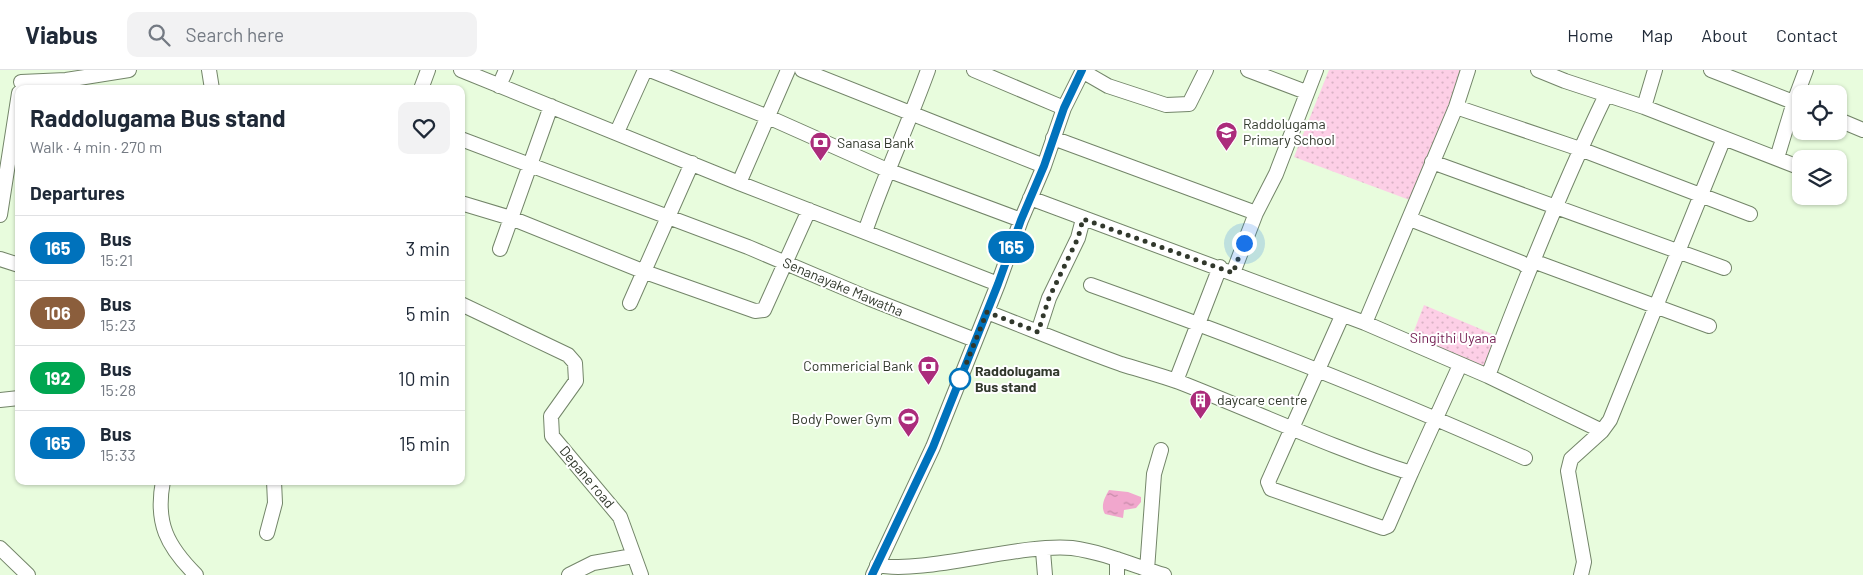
<!DOCTYPE html>
<html lang="en">
<head>
<meta charset="utf-8">
<style>
	:root { --surface:#fff; --page:#f2f2f3; --text:#1f2937; --muted:#747a83; --line:#e0e1e3 }
	body { margin:0; font-family:Barlow,sans-serif; background:var(--page); color:var(--text); height:100vh; display:flex; flex-direction:column; font-size:19px; white-space:nowrap }
	* { box-sizing:border-box; margin:0 }
	p { font-size:16px; color:var(--muted) }
	.icon { flex:none; width:28px; height:28px; fill:none; stroke:currentColor; stroke-width:2; stroke-linecap:round; stroke-linejoin:round }
	.map { position:relative; flex:1; overflow:hidden }
	.side { position:absolute; left:15px; top:15px; width:450px; height:400px; display:flex; flex-direction:column; background:var(--surface); border-radius:10px; box-shadow:0 1px 4px #0004 }
	.side>* { flex:none }
	.badge { padding:0 10px; border-radius:16px; font-size:18px; line-height:32px }
	.controls { position:absolute; left:1792px; top:15px; display:grid; gap:10px }
	.controls a { display:grid; place-items:center; width:55px; height:55px; border-radius:10px; background:var(--surface); box-shadow:0 1px 4px #0004; font-size:25px }
	.you { position:absolute; width:25px; height:25px; margin:-12px; border:4px solid #fff; border-radius:50%; background:#1a73e8; box-shadow:0 0 0 8px #1a73e833 }
	.map>.badge { position:absolute; translate:-50% -50%; box-shadow:0 0 0 2px #fff }
	h2 { padding:0 15px; font-size:19px; line-height:45px }
	.round { display:grid; place-items:center; flex:none; width:52px; height:52px; border-radius:10px; background:var(--page) }
	.overview { display:flex; align-items:center; justify-content:space-between; height:85px; padding:0 15px }
	h1 { font-size:24px; font-weight:700; line-height:38px }
	ul { padding:0; list-style:none }
	li { display:flex; align-items:center; gap:15px; height:65px; padding:0 15px; border-top:1px solid var(--line) }
	li div { flex:1 }
	li b { display:block; font-size:19px }
	li em { font-style:normal }
	li .badge { min-width:55px; font-weight:700; text-align:center }
	header { display:flex; align-items:center; gap:30px; box-sizing:border-box; height:70px; padding:0 25px; background:var(--surface); border-bottom:1px solid var(--line) }
	header strong { font-size:24px }
	nav { display:flex; gap:28px; margin-inline-start:auto; font-size:18px }
	.search { width:350px; height:45px; background:var(--page); display:flex; align-items:center; gap:12px; box-sizing:border-box; padding:0 18px; border-radius:10px; color:var(--muted); font-size:19px }
	.map>svg:first-child { display:block }
	.park { fill:url(#park-dots) }
	.water { fill:url(#water-ripples) }
	.lines { fill:none; stroke-linecap:round; stroke-linejoin:round }
	.minor-casing { stroke:#738569; stroke-width:16 }
	.minor { stroke:#fff; stroke-width:14 }
	.line-casing { stroke:#fff; stroke-width:11 }
	.line { stroke:#0072bc; stroke-width:8 }
	.walk { stroke:#31382c; stroke-width:5; stroke-dasharray:0 9 }
	.stop-dot { fill:#fff; stroke:#0072bc; stroke-width:2.5 }
	.labels { text-anchor:middle; stroke-width:4; stroke-linejoin:round; paint-order:stroke }
	.poi-label { font-size:14px; fill:#31382c; stroke:#fff; text-anchor:start }
	.street-label { font-size:14px; fill:#31382c; stroke:#fff }
	.park-label { font-size:14px; fill:#762255; stroke:#fff }
	.stop-label { font-size:14px; font-weight:bold; fill:#31382c; stroke:#fff; text-anchor:start }
</style>
</head>
<body>
<header>
<strong>Viabus</strong>
<div class="search"><svg class="icon" aria-label="search" viewBox="0 0 24 24"><circle cx="10" cy="10" r="6"/><path d="M15 15l6 6"/></svg>Search here</div>
<nav><a>Home</a><a>Map</a><a>About</a><a>Contact</a></nav>
</header>
<div class="map">
<svg width="1863" height="505" viewBox="0 0 1863 505">
	<defs>
		<pattern id="park-dots" width="8" height="8" patternUnits="userSpaceOnUse" patternTransform="scale(1.25)"><rect width="8" height="8" fill="#fdcfe6"/><path d="M2 2h.1M6 6h.1" fill="none" stroke="#d9b2c5" stroke-width="1.8" stroke-linecap="round"/></pattern>
		<pattern id="water-ripples" width="26" height="14" patternUnits="userSpaceOnUse" patternTransform="scale(1.25)"><rect width="26" height="14" fill="#f1a7cd"/><path d="M2 4q2-2 4 0t4 0M15 11q2-2 4 0t4 0" fill="none" stroke="#c489a7"/></pattern>
	</defs>
	<rect width="100%" height="100%" fill="#e8fcdd"/>
	<path class="park" d="M 1329,0 L 1463,0 L 1415,132 L 1294,87 Z
		M 1424,235 L 1497,266 L 1482,302 L 1410,271 Z"/>
	<path class="water" d="M 1109,420 L 1128,422 L 1141,427 L 1141,432 L 1136,438 L 1124,440 L 1123,448 L 1105,444 C 1100,436 1105,427 1109,420 Z"/>
	<g class="lines">
		<defs>
			<path id="minor" d="M 209,0 L 212,19
				M 461,0 L 739,113 L 998,214
				M 650,0 L 768,47 L 887,100 L 1021,150
				M 802,0 L 1044,96
				M 974,0 L 1064,38
				M 1248,0 L 1306,22
				M 1538,0 L 1565,11 L 1644,37 L 1801,98
				M 1711,0 L 1801,35
				M 1082,1 L 1108,16 L 1166,35 L 1189,34 L 1206,0
				M 21,12 L 66,10 L 129,0
				M 499,16 L 506,0
				M 421,19 L 428,0
				M 1456,37 L 1580,79 L 1750,144
				M 1644,37 L 1655,0
				M 1839,50 L 1863,60
				M 617,62 L 645,0
				M 1053,68 L 1256,143
				M 461,69 L 748,177 L 868,228 L 975,270
				M 1777,88 L 1794,32 L 1806,0
				M 1432,92 L 1724,198
				M 739,113 L 788,0
				M 1030,128 L 1365,253 L 1488,306 L 1602,361
				M 461,133 L 511,148 L 645,202 L 755,241 L 764,240 L 809,140
				M 0,145 L 19,23
				M 1410,149 L 1522,193 L 1530,199
				M 865,162 C 884,107 908,55 928,0
				M 500,179 L 551,36
				M 0,189 L 19,195
				M 1533,191 L 1709,256
				M 1233,203 L 1256,143 L 1276,104 L 1316,0
				M 1091,215 C 1237,267 1383,324 1525,388
				M 630,233 L 692,93
				M 461,234 L 568,285 L 575,293 L 576,311 L 551,346 L 552,366 L 620,447 L 641,505
				M 987,242 C 1031,259 1076,278 1121,294 C 1140,300 1160,305 1179,312 C 1256,342 1332,378 1411,403 L 1388,456 L 1383,458 L 1271,419 L 1268,412 L 1342,246
				M 1365,253 L 1456,37 L 1468,0
				M 1038,262 L 1049,228 L 1078,168 L 1083,149
				M 1488,306 C 1524,211 1562,116 1606,25
				M 1176,311 L 1220,197
				M 0,330 L 19,328
				M 1411,403 L 1460,295
				M 163,411 C 155,453 167,476 196,505
				M 267,463 L 275,433 L 274,411
				M 0,478 L 28,505
				M 1043,481 L 1045,505
				M 1117,489 L 1117,505
				M 877,495 C 922,505 1020,473 1072,478 C 1103,482 1135,496 1164,505
				M 1147,500 L 1154,404 L 1161,380
				M 569,505 L 593,493 L 633,486
				M 873,505 L 933,377 L 998,214 L 1021,150 L 1044,96 L 1064,38 L 1083,0
				M 1581,505 L 1584,492 L 1568,401 L 1571,389 L 1602,361 L 1610,350 L 1724,68"/>
		</defs>
		<use href="#minor" class="minor-casing"/>
		<use href="#minor" class="minor"/>
	</g>
	<g class="lines">
		<defs>
			<path id="line" d="M 872,505 L 933,377 L 998,214 L 1021,150 L 1044,96 L 1064,38 L 1082,0"/>
		</defs>
		<use href="#line" class="line-casing"/>
		<use href="#line" class="line"/>
		<path class="walk" d="M 960,309 L 987,242 L 1038,262 L 1049,228 L 1078,168 L 1083,149 L 1233,203 L 1244,173"/>
	</g>
	<defs>
		<symbol id="school-pin" viewBox="-11 -11 22 30"><path d="M0 17L-7.5 6A9.5 9.5 0 1 1 7.5 6Z" fill="#ab2c7b" stroke="#fff"/><path d="M0-5L7-2L0 1L-7-2ZM-4 1L0 2.5L4 1V4Q0 6-4 4Z" fill="#fff"/></symbol>
		<symbol id="bank-pin" viewBox="-11 -11 22 30"><path d="M0 17L-7.5 6A9.5 9.5 0 1 1 7.5 6Z" fill="#ab2c7b" stroke="#fff"/><path d="M-6-4H6V4H-6ZM0-2.3a2.3 2.3 0 1 0 0 4.6a2.3 2.3 0 1 0 0-4.6Z" fill="#fff"/></symbol>
		<symbol id="building-pin" viewBox="-11 -11 22 30"><path d="M0 17L-7.5 6A9.5 9.5 0 1 1 7.5 6Z" fill="#ab2c7b" stroke="#fff"/><path d="M-4-6H4V6H1V3H-1V6H-4ZM-2.5-4.3h1.7v1.8h-1.7ZM.8-4.3h1.7v1.8H.8ZM-2.5-1h1.7V.8h-1.7ZM.8-1h1.7V.8H.8Z" fill="#fff"/></symbol>
		<symbol id="stadium-pin" viewBox="-11 -11 22 30"><path d="M0 17L-7.5 6A9.5 9.5 0 1 1 7.5 6Z" fill="#ab2c7b" stroke="#fff"/><path d="M0-5a6.5 5 0 1 0 0 10a6.5 5 0 1 0 0-10ZM-3.5-1.8h7v3.6h-7Z" fill="#fff"/></symbol>
	</defs>
	<g fill-rule="evenodd">
		<use href="#school-pin" x="1214" y="50" width="25" height="34"/>
		<use href="#bank-pin" x="808" y="60" width="25" height="34"/>
		<use href="#bank-pin" x="916" y="284" width="25" height="34"/>
		<use href="#building-pin" x="1188" y="318" width="25" height="34"/>
		<use href="#stadium-pin" x="896" y="336" width="25" height="34"/>
	</g>
	<circle class="stop-dot" cx="960" cy="309" r="10"/>
	<g class="labels">
		<g class="poi-label">
			<text x="1243" y="59">Raddolugama<tspan x="1243" dy="16">Primary School</tspan></text>
			<text x="837" y="78">Sanasa Bank</text>
			<text x="913" y="301" text-anchor="end">Commericial Bank</text>
			<text x="1217" y="335">daycare centre</text>
			<text x="892" y="354" text-anchor="end">Body Power Gym</text>
		</g>
		<g class="street-label">
			<text transform="translate(843 217) rotate(23)" y="5">Senanayake Mawatha</text>
			<text transform="translate(587 407) rotate(50)" y="5">Depane road</text>
		</g>
		<g class="park-label">
			<text x="1453" y="273">Singithi Uyana</text>
		</g>
		<g class="stop-label">
			<text x="975" y="306">Raddolugama<tspan x="975" dy="16">Bus stand</tspan></text>
		</g>
	</g>
</svg>
<div class="controls">
<a><svg class="icon" aria-label="locate" viewBox="0 0 24 24"><circle cx="12" cy="12" r="6"/><path d="M12 2v4M12 18v4M2 12h4M18 12h4"/></svg></a>
<a><svg class="icon" aria-label="layers" viewBox="0 0 24 24"><path d="M12 4l9 5-9 5-9-5zM3 14l9 5 9-5"/></svg></a>
</div>
<div class="you" style="left:1244px;top:173px"></div>
<b class="badge" style="left:1011px;top:177px;background:#0072bc;color:#fff">165</b>
<section class="side">
<div class="overview"><div><h1>Raddolugama Bus stand</h1><p>Walk · 4 min · 270 m</p></div><a class="round"><svg class="icon" aria-label="heart" viewBox="0 0 24 24"><path d="M12 20l-8-8c-3-5 5-10 8-4 3-6 11-1 8 4z"/></svg></a></div>
<h2>Departures</h2>
<ul>
<li><span class="badge" style="background:#0072bc;color:#fff">165</span><div><b>Bus</b><p>15:21</p></div><em>3 min</em></li>
<li><span class="badge" style="background:#8b5e3c;color:#fff">106</span><div><b>Bus</b><p>15:23</p></div><em>5 min</em></li>
<li><span class="badge" style="background:#00a651;color:#fff">192</span><div><b>Bus</b><p>15:28</p></div><em>10 min</em></li>
<li><span class="badge" style="background:#0072bc;color:#fff">165</span><div><b>Bus</b><p>15:33</p></div><em>15 min</em></li>
</ul>
</section>
</div>
</body>
</html>
